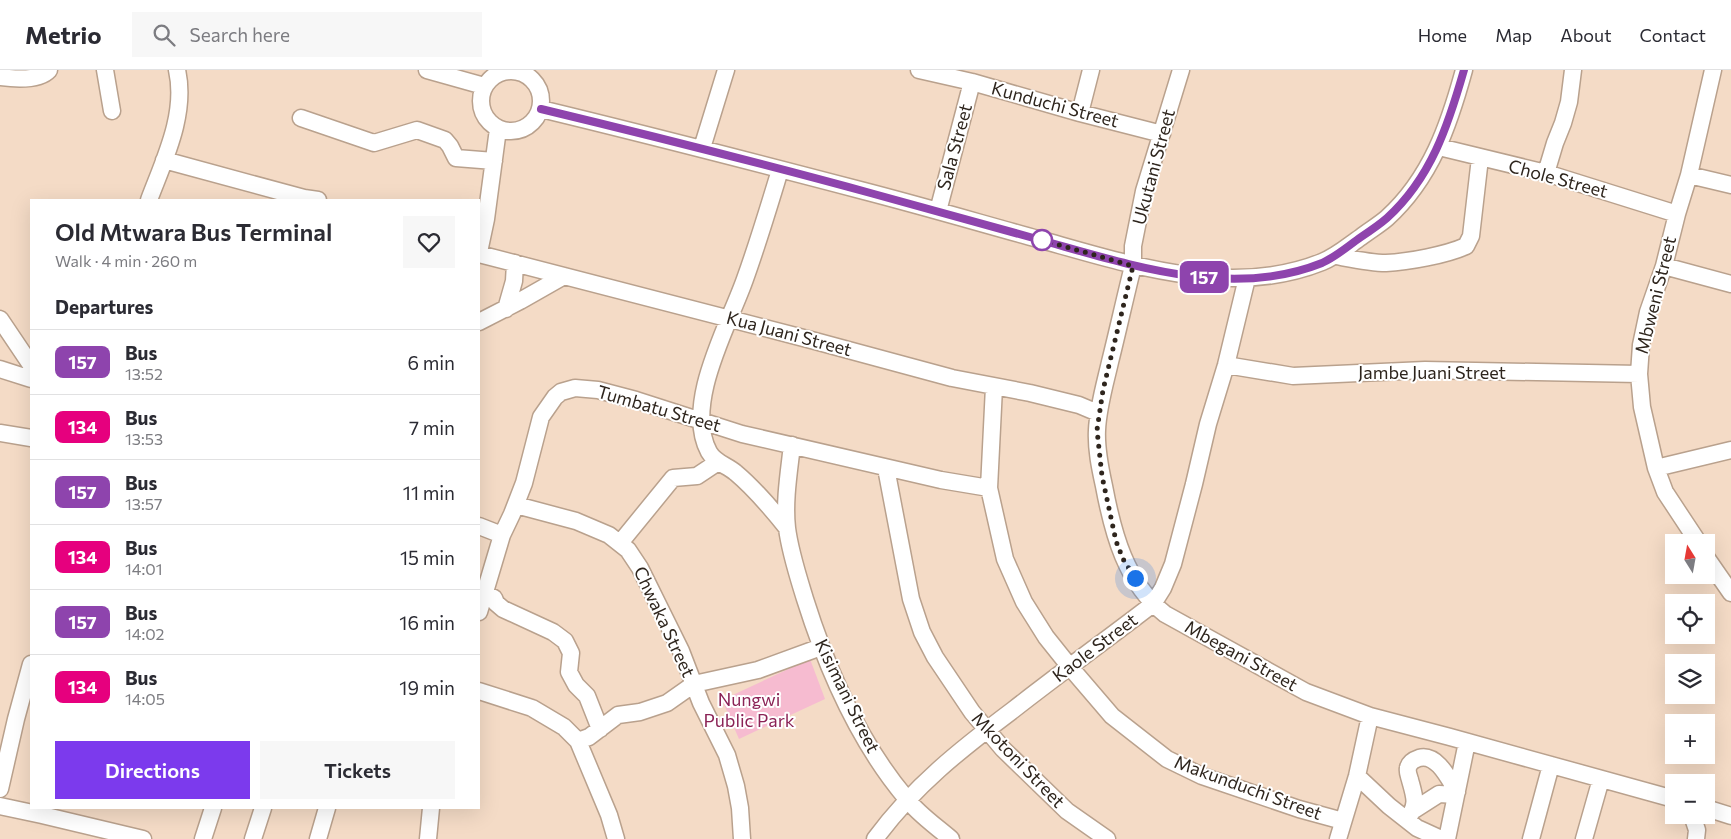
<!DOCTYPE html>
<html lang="en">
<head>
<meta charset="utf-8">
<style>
	:root { --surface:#fff; --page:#f7f7f7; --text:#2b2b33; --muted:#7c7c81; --line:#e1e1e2; --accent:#7c3aed }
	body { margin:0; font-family:Commissioner,sans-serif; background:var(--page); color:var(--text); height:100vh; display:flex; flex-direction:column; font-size:19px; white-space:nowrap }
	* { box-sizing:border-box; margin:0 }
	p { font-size:16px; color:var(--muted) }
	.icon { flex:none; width:28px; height:28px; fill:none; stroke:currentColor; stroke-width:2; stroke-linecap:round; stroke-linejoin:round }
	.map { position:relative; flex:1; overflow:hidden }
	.details { position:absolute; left:30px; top:129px; width:450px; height:610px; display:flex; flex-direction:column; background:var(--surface); border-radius:0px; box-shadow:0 5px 20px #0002 }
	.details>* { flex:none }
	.badge { padding:0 10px; border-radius:8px; font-size:18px; line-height:32px }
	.needle { width:32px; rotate:349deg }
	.fabs { position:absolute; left:1665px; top:464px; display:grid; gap:10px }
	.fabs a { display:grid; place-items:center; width:50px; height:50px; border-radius:0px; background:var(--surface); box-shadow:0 5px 20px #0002; font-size:25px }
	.you { position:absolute; width:25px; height:25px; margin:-12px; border:4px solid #fff; border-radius:50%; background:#1a73e8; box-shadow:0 0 0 8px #1a73e833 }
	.map>.badge { position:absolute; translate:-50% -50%; box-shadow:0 0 0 2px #fff }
	h2 { padding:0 25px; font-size:19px; line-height:45px }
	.round { display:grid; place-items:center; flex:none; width:52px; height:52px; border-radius:0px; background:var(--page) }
	.head { display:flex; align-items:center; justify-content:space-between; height:85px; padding:0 25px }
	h1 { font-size:24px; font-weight:600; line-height:38px }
	.action { display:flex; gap:10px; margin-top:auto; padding:10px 25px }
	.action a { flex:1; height:58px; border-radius:0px; background:var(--accent); color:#fff; font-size:20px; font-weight:600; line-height:58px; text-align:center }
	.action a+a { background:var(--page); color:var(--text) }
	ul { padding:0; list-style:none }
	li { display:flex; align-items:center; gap:15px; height:65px; padding:0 25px; border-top:1px solid var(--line) }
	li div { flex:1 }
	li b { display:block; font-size:19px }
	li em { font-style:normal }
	li .badge { min-width:55px; font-weight:700; text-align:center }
	header { display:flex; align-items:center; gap:30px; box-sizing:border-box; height:70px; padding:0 25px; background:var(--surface); border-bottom:1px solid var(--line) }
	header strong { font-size:24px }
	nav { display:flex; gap:28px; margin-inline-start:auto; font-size:18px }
	.search { width:350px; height:45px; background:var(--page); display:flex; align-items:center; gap:12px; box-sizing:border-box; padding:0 18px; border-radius:0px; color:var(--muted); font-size:19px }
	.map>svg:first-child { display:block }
	.green { fill:#f6bbd0 }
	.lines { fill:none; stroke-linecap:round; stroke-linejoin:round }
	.minor-casing { stroke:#b9a18d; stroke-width:19 }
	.minor { stroke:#fff; stroke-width:16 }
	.line-casing { stroke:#fff; stroke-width:11 }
	.line { stroke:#8e44ad; stroke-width:8 }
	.walk { stroke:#2e251d; stroke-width:5; stroke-dasharray:0 9 }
	.stop-dot { fill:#fff; stroke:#8e44ad; stroke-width:2.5 }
	.labels { text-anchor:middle; stroke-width:4; stroke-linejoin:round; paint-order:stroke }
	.street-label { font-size:18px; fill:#2e251d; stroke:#fff }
	.park-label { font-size:18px; fill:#8a2255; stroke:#fff }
</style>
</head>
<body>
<header>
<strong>Metrio</strong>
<div class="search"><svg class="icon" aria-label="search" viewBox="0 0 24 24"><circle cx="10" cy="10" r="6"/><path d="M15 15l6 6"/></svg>Search here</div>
<nav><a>Home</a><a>Map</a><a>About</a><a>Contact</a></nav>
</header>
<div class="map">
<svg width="1731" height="769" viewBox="0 0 1731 769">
	<rect width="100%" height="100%" fill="#f4dbc6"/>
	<path class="green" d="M 810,589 L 825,629 L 739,669 L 722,630 Z"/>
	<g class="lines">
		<defs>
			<path id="minor" d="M 105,0 L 112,41
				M 427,0 L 484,16
				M 919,0 L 972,12 L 1080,43 L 1162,64
				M 1181,0 L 1144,121 L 1133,176 L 1133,196 C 1125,228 1118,260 1110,292 C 1105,314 1098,337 1097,360 C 1096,379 1100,398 1104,416 C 1113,464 1126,513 1165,544 L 1306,622 L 1370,646 L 1450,667 L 1674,729
				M481 31a30 30 0 1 1 60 0a30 30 0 1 1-60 0Z
				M 0,7 C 15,9 39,11 49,0
				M 541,39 C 649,65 757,93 864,121 C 922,136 980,153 1038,169 C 1128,194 1230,229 1322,192 C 1337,186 1348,176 1361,167 C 1370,160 1379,155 1387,148 C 1431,108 1449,55 1464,0
				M 1080,43 L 1091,0
				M 301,48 L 374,73 L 417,60 L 445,70 L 450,76 L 456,88 L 494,91
				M 1439,77 L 1546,103 L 1677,144
				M 702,78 L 726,0
				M 164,90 L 304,128 L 318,130
				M 780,100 C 769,136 758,173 745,209 C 729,255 683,334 709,382 C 715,393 727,395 736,403 C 755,419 771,438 787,458
				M 1546,103 L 1555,73 L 1563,53 L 1569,32 L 1573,0
				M 1689,105 L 1731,115
				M 149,130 C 164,90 187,44 177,0
				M 938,141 L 972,12
				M 479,182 L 486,149 L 498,59
				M 479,184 L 815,271 L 952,308 L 1030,323 L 1079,335 L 1098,343
				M 1336,186 C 1352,189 1370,193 1386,193 C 1408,192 1446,185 1466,176 L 1471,166 L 1480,88
				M 1664,196 L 1731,214
				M 506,239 L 514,211 L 515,193
				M 0,249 L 31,295
				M 479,252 L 520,231 L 564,206
				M 1226,295 L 1293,306 L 1425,300 L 1639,304
				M 0,299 L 31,309
				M 994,317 L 989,418 L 1005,489 L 1024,532 L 1046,567 L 1070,597 L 1112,646 L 1167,689 L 1202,706 L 1299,739 L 1343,751
				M 0,363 L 31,368
				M 792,375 C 789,402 784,431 787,458 C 790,482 798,506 805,529 C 827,599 858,671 906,728 C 918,744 936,756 951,769
				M 886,398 L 911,529 L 922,562 L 935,587 L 972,642 L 1003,679 L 1067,741 L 1107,769
				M 1656,398 L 1731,380
				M 516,435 L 576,451 L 609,465 L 628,480 L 640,498 L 681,581 L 701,633 L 727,685 L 736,716 L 740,738 L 742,769
				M 479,456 L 502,465
				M 1698,472 L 1665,422 L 1656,398 L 1642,337 L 1639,304 L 1641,275 L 1648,242 L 1664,196 L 1677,144 L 1689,105 L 1713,0
				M 620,473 L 673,408 L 697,406 L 718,392
				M 1706,487 L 1731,523
				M 485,524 L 494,528 L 496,533 L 503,539 L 553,562 L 565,571 L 571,583 L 569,602 L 576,615 L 587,626 L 600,659
				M 479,542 L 502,465 L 512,444 L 524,413 L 541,347 L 555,327 L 561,322 L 575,318 L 598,320 L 636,330 L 742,364 L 941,410 L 989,418
				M 479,621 L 532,638 L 564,657 L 578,671 L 609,745 L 616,769
				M 578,671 L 589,667 L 618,645 L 640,642 L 667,633 L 694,614 L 758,600 L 821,577
				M 1357,706 L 1389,736 L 1417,758 L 1441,769
				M 0,719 L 16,649 L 31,594
				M 0,736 L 42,745 L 143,769
				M 1706,738 L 1731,746
				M 1414,740 L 1439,724 L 1456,725
				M 1692,745 L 1697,760 L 1696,769
				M 1407,750 C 1418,734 1415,728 1410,710 C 1409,706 1407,702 1408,698 C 1409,693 1413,690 1419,688 C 1437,683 1449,709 1457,722
				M 203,769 L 213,738
				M 253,769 L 263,738
				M 318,769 L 327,738
				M 428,769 L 431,738
				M 875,769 C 914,716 961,679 1013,640 C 1059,604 1106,570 1153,534 L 1163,518 L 1173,494 L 1194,414 L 1208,354 L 1226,295 L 1247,208
				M 1338,769 L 1357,706 L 1370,646
				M 1447,769 L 1467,672
				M 1531,769 L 1551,695
				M 1584,769 L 1601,709"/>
		</defs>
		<use href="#minor" class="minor-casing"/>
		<use href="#minor" class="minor"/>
	</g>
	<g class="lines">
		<defs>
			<path id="line" d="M 541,39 C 653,66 764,94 874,124 C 929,139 983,154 1037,169 C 1128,194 1230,230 1322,193 C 1337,186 1348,176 1361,167 C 1370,161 1379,155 1387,148 C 1431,108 1448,56 1464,0"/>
		</defs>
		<use href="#line" class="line-casing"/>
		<use href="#line" class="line"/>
		<path class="walk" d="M 1042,170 L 1133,196 L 1103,320 L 1097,360 L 1102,406 L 1116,471 L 1123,489 L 1135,508"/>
	</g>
	<circle class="stop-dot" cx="1042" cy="170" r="10"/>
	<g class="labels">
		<g class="street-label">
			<text transform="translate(1055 35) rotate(15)" y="6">Kunduchi Street</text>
			<text transform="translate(955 77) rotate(-75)" y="6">Sala Street</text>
			<text transform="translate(1154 97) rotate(-75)" y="6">Ukutani Street</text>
			<text transform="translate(1558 109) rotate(15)" y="6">Chole Street</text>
			<text transform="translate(1656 225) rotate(-76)" y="6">Mbweni Street</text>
			<text transform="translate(789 264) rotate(15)" y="6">Kua Juani Street</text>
			<text x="1432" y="309">Jambe Juani Street</text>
			<text transform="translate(659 339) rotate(16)" y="6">Tumbatu Street</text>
			<text transform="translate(664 552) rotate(65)" y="6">Chwaka Street</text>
			<text transform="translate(1095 578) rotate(-37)" y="6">Kaole Street</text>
			<text transform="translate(1241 586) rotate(29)" y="6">Mbegani Street</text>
			<text transform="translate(847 626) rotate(64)" y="6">Kisimani Street</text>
			<text transform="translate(1018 690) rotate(46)" y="6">Mkotoni Street</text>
			<text transform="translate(1248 718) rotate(20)" y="6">Makunduchi Street</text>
		</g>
		<g class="park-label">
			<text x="749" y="636">Nungwi<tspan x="749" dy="21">Public Park</tspan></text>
		</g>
	</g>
</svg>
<div class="fabs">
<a><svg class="needle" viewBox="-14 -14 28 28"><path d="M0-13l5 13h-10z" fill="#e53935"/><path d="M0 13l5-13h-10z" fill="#7c7c81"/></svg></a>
<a><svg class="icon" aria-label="locate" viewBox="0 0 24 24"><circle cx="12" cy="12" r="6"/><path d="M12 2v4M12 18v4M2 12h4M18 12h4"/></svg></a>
<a><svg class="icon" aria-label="layers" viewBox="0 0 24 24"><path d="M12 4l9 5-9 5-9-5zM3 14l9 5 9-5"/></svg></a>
<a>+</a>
<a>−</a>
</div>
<div class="you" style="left:1135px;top:508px"></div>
<b class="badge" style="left:1204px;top:207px;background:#8e44ad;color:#fff">157</b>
<section class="details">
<div class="head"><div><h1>Old Mtwara Bus Terminal</h1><p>Walk · 4 min · 260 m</p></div><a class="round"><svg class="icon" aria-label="heart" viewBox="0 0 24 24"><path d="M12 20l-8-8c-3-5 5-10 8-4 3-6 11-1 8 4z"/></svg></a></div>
<h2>Departures</h2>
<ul>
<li><span class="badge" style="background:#8e44ad;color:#fff">157</span><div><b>Bus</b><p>13:52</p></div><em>6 min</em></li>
<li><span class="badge" style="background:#e6007e;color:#fff">134</span><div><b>Bus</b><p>13:53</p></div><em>7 min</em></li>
<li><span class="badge" style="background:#8e44ad;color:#fff">157</span><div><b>Bus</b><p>13:57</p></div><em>11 min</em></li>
<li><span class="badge" style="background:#e6007e;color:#fff">134</span><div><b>Bus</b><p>14:01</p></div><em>15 min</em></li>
<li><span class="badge" style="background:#8e44ad;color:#fff">157</span><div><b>Bus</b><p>14:02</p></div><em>16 min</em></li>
<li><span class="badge" style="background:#e6007e;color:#fff">134</span><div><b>Bus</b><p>14:05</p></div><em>19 min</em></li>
</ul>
<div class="action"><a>Directions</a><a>Tickets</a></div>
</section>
</div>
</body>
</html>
